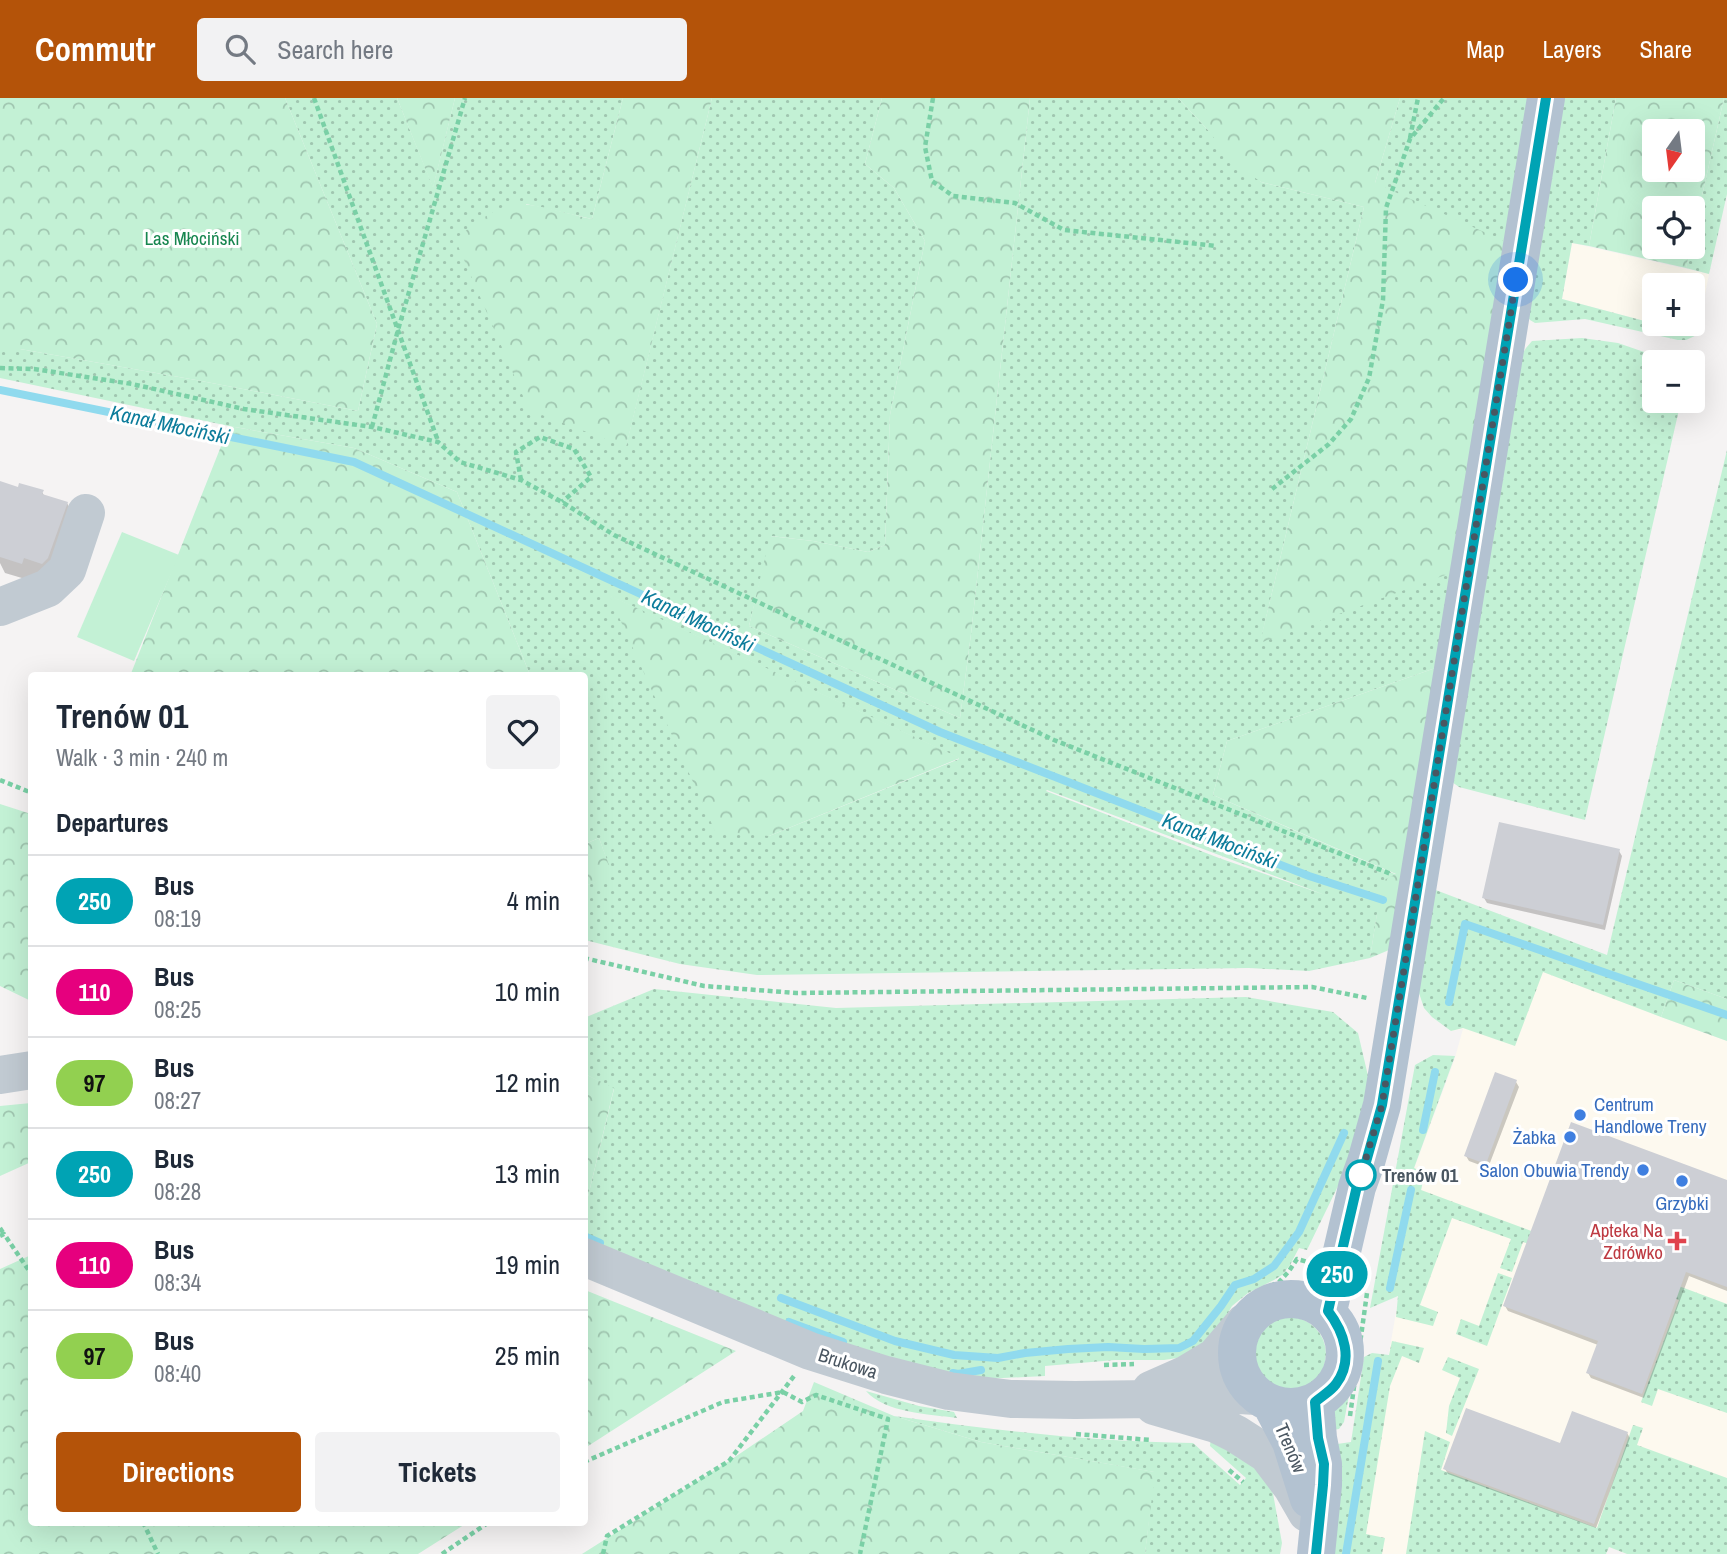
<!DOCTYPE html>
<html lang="en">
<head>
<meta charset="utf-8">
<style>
	:root { --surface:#fff; --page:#f2f2f3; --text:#1f2937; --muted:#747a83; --line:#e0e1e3; --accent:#b45309 }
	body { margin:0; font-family:"Archivo Narrow",sans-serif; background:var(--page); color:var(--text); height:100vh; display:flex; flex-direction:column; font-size:26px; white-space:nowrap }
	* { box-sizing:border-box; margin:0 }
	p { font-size:23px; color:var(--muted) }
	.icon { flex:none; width:38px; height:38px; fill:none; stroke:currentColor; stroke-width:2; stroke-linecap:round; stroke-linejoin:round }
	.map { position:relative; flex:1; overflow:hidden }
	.drawer { position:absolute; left:28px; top:574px; width:560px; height:854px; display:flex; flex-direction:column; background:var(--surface); border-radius:7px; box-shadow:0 7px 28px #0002 }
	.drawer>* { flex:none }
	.badge { padding:0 14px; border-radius:23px; font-size:24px; line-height:46px }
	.needle { width:46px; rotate:194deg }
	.tools { position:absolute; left:1642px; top:21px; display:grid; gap:14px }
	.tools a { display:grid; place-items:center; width:63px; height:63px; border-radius:7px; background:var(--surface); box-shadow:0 7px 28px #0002; font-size:35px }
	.you { position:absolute; width:35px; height:35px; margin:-18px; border:5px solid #fff; border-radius:50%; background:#1a73e8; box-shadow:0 0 0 10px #1a73e833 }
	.map>.badge { position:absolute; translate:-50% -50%; box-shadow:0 0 0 4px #fff }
	h2 { padding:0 28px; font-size:26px; line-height:63px }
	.round { display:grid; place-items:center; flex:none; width:74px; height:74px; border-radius:7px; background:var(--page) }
	.head { display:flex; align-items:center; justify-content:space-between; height:119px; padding:0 28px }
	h1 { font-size:33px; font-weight:700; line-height:52px }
	.primary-button { display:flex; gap:14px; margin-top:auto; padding:14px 28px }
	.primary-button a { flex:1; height:80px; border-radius:7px; background:var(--accent); color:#fff; font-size:28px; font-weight:700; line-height:80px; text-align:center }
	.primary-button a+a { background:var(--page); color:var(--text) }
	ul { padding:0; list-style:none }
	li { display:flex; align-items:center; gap:21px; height:91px; padding:0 28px; border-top:2px solid var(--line) }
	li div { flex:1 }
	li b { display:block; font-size:26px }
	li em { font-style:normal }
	li .badge { min-width:77px; font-weight:700; text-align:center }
	header { display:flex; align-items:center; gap:42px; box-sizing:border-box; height:98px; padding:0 35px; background:var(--accent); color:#fff }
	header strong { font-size:33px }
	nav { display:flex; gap:38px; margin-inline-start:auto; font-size:24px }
	.search { width:490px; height:63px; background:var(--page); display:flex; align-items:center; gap:18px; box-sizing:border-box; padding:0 24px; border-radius:7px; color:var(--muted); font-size:26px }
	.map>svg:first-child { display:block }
	.commercial { fill:#fdf9ef; fill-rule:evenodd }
	.grass { fill:url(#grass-dots); fill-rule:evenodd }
	.forest { fill:url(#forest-crowns); fill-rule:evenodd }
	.green { fill:#c3f1d5 }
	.shadow { fill:#0003 }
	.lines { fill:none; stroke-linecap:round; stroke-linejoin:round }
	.stream { stroke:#90daee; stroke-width:8 }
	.building { fill:#cdcfd5 }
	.path { stroke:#7ad0a6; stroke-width:4.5; stroke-dasharray:5 3.5; stroke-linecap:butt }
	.minor { stroke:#c1cad2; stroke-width:38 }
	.major { stroke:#b3c2d1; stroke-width:38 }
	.line-casing { stroke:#fff; stroke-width:16 }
	.line { stroke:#00a3b4; stroke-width:10 }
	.walk { stroke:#4a5661; stroke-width:7; stroke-dasharray:0 12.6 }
	.shop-dot { fill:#3f7fe0; stroke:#fff; stroke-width:2.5 }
	.stop-dot { fill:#fff; stroke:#00a3b4; stroke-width:3.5 }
	.health-dot { fill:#e0444e; stroke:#fff; stroke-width:2.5 }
	.labels { text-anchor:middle; stroke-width:6; stroke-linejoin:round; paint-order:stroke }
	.park-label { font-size:19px; fill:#17864f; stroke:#fff }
	.shop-label { font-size:19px; fill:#366cbe; stroke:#fff; text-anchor:end }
	.stop-label { font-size:19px; font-weight:bold; fill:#4a5661; stroke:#fff; text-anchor:start }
	.health-label { font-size:19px; fill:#be3a42; stroke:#fff; text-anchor:end }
	.street-label { font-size:19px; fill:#4a5661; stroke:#fff }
	.water-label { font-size:21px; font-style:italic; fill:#0c7c9b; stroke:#fff }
</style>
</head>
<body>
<header>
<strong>Commutr</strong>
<div class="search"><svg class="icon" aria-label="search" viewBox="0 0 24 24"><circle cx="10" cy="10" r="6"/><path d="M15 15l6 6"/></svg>Search here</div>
<nav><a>Map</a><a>Layers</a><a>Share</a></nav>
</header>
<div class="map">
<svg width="1727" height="1456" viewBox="0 0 1727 1456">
	<defs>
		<pattern id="grass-dots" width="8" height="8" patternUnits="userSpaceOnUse" patternTransform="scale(1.75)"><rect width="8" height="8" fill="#c3f1d5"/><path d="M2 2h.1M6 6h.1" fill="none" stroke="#a0c6b0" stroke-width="1.8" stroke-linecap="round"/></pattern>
		<pattern id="forest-crowns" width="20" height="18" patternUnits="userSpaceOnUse" patternTransform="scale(1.75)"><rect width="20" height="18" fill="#c3f1d5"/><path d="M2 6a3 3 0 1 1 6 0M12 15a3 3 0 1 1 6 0" fill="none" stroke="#a0c6b0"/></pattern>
	</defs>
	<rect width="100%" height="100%" fill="#f5f3f3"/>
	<path class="commercial" d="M 1572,145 L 1709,176 L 1697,237 L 1562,201 ZM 1654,187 L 1692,187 L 1692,226 L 1654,226 Z
		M 1482,809 L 1661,919 L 1727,943 L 1727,1456 L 1627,1456 L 1609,1449 L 1606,1456 L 1365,1456 L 1357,1441 L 1399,1197 L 1425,1075 L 1414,1071 L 1454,963 L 1463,931 L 1451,933 Z"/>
	<path class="grass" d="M 285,0 L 397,0 L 433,89 L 455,0 L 623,0 L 592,121 L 526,106 L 626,348 L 712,0 L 882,0 L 865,66 L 894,90 L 925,143 L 890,317 L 885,447 L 868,454 L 813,443 L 771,438 L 749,528 L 960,620 L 971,536 L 1030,0 L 1178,0 L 1208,32 L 1261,84 L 1364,109 L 1260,545 L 1375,85 L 1400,0 L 1535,0 L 1444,567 L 1227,643 L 1213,697 L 1397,777 L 1377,816 L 1370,860 L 1309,873 L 1249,870 L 757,877 L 680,866 L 585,842 L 585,788 L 612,777 L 599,740 L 585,746 L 584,578 L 530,577 L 457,394 L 354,350 L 229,328 L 0,280 L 0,251 L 20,251 L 196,282 L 358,313 L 377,226 ZM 610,498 L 959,660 L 959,661 L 769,738 ZM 1046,693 L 1047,692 L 1325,797 L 1219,760 Z
		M 1561,0 L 1616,0 L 1589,148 L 1572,145 L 1562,201 L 1697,237 L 1686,242 L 1678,242 L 1585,221 L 1535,225 L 1530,222 L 1527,218 Z
		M 1724,0 L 1727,0 L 1727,96 L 1709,176 L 1686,170 L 1691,149 L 1692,149 L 1692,142 Z
		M 1582,240 L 1618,245 L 1673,264 L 1654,264 L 1654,303 L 1681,303 L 1585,722 L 1459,689 L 1452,684 L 1519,261 L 1526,250 L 1532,243 Z
		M 1727,352 L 1727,901 L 1674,882 L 1661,919 L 1543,874 L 1515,948 L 1463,930 L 1451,933 L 1432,919 L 1424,910 L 1418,892 L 1433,791 L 1607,857 Z
		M 654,891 L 836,910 L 1246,899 L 1333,914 L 1358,935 L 1372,995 L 1354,1055 L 1307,1152 L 1299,1150 L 1290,1167 L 1282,1177 L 1274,1182 L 1248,1195 L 1232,1208 L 1222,1225 L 1190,1258 L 1164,1262 L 1115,1262 L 1045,1268 L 1045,1278 L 961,1282 L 865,1259 L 585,1145 L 585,1111 L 614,991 L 585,976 L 584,920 Z
		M 1433,957 L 1455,958 L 1414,1070 L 1425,1075 L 1421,1092 L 1727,1206 L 1727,1315 L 1658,1291 L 1652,1308 L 1641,1304 L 1679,1202 L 1523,1144 L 1512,1174 L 1500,1170 L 1511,1141 L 1452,1120 L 1420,1207 L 1438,1214 L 1433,1228 L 1396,1219 L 1398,1198 L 1370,1210 L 1415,967 Z
		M 1498,1175 L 1512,1180 L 1487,1248 L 1456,1236 L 1461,1221 L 1479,1228 Z
		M1252 1256a37 37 0 1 1 74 0a37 37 0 1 1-74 0Z
		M 1392,1243 L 1424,1250 L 1419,1265 L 1402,1258 L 1390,1288 L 1366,1436 L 1385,1440 L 1382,1456 L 1333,1456 L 1330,1347 L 1351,1344 L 1364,1259 L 1372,1255 L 1389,1257 Z
		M 1448,1259 L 1479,1271 L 1452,1338 L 1446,1335 L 1449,1308 L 1460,1280 L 1442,1272 Z
		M 1355,1265 L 1344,1324 L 1339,1331 L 1333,1332 L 1332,1310 L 1347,1287 Z
		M 866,1293 L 919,1308 L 954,1314 L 957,1320 C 929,1316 885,1315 866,1293 Z
		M 894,1318 C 993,1332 1092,1344 1193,1345 L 1240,1387 L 1246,1380 L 1210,1348 L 1211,1339 L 1241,1355 L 1272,1390 L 1282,1445 L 1280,1456 L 1145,1456 L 1154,1374 L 981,1344 Z
		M 1633,1327 L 1643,1330 L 1637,1347 L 1727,1380 L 1727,1456 L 1627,1456 L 1609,1449 L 1606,1456 L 1406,1456 L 1425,1333 L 1450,1344 L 1441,1372 L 1597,1430 Z"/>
	<path class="forest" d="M 0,0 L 285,0 L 377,226 L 358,313 L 196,282 L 20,251 L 0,251 Z
		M 397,0 L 455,0 L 433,90 Z
		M 623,0 L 712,0 L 626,349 L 529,312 L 455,141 C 470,130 488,114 506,108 C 526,101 570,117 592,121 Z
		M 882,0 L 1030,0 L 971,536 L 960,620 L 749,528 L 770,438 L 813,443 L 868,454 L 885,447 L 890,317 L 925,143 L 894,90 L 865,66 Z
		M 1178,0 L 1400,0 L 1375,85 L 1504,143 L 1459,472 L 1260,545 L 1364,109 L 1261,84 L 1232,64 L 1208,32 Z
		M 1616,0 L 1724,0 L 1692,142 L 1692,110 L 1654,110 L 1654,149 L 1691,149 L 1686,170 L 1589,148 ZM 1654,33 L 1692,33 L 1692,72 L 1654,72 Z
		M 229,328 L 354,350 L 457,394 L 530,577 L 130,578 Z
		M 609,497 L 960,660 L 769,738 L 715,733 Z
		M 1444,567 L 1389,852 L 1370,860 L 1382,783 L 1396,776 L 1213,697 L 1227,643 Z
		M 0,706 L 31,716 L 31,903 L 0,888 Z
		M 599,740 L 613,778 L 585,788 L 585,746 Z
		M 1674,882 L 1727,901 L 1727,943 L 1661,919 Z
		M 585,976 L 614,990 L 585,1111 Z
		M 31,1005 L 31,1064 L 0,1078 L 0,1008 Z
		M 31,1157 L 32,1424 L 467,1425 L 418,1456 L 0,1456 L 0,1171 Z
		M 585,1192 L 736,1253 L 585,1350 Z
		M 814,1284 L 894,1318 L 981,1344 L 1155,1374 L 1145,1456 L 582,1456 L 729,1363 L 803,1313 Z"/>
	<path class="green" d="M 122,434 L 179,457 L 134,563 L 77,539 Z"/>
	<path class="shadow" d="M 0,385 L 19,391 L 42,394 L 45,399 L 67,405 L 77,423 L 58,478 L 32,483 L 5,475 L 0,465 Z
		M 1619,753 L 1622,758 L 1605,832 L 1487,805 L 1484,800 Z
		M 1516,984 L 1519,989 L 1488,1070 L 1469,1063 L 1466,1058 Z
		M 1727,1084 L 1727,1193 L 1689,1178 L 1644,1300 L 1591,1280 L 1588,1275 L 1598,1247 L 1508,1213 L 1505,1208 Z
		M 1627,1335 L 1630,1340 L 1596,1430 L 1448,1376 L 1445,1371 Z"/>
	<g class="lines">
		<path class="stream" d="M 0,292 L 354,364 L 940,634 L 1309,778 L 1383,802
			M 1449,904 L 1465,826 L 1727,917
			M 1423,1032 L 1435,974
			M 584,1138 L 600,1145
			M 1390,1190 L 1411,1092
			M 781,1200 L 895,1243 L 954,1257 L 998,1260 L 1025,1255 L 1068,1251 L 1108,1249 L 1144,1251 L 1179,1250 L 1193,1243 L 1221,1208 L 1235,1187 L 1254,1181 L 1274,1168 L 1299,1134 L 1344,1035
			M 789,1224 L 843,1244
			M 953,1275 L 958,1276 L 981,1272
			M 1346,1456 L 1378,1263"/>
	</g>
	<path class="building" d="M 0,383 L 18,389 L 19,385 L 44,392 L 42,396 L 68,404 L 48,460 L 42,466 L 24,460 L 22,466 L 0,459 Z
		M 1499,724 L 1620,751 L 1603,827 L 1482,800 Z
		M 1495,974 L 1517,982 L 1486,1066 L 1464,1058 Z
		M 1571,1024 L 1727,1082 L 1727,1189 L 1686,1174 L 1642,1296 L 1586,1275 L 1598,1243 L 1503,1208 Z
		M 1466,1310 L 1560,1345 L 1572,1313 L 1628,1334 L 1594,1426 L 1443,1371 Z"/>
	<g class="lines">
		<path class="path" d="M 314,0 L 438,343
			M 933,0 L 925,49 L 932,83 L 953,98 L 1015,105 L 1064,132 L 1217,148
			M 1410,40 L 1418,0
			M 0,270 L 34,271 L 132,286 L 244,311 L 372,329 L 438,344 L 460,364 L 521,382 L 562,404 L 614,437 L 1054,642 L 1391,776
			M 372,329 L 398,232 L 465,0
			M 521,382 L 516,354 L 540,339 L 574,351 L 591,379 L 562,404
			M 1272,391 L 1329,346 L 1351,321 L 1369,280 L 1383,202 L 1386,110 L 1410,41 L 1444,0
			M 0,682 L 32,695
			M 584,860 L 704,888 L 796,895 L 1312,889 L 1367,900
			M 0,1130 L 4,1136
			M 0,1138 L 4,1136 L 32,1177
			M 1255,1195 L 1279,1184 L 1289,1173 L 1297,1161 L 1308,1164
			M 1104,1267 L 1134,1266
			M 1350,1318 L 1367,1195
			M 1076,1336 L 1151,1342
			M 584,1364 L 723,1304 L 783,1294 L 802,1304 L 816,1297 L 888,1321 L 860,1456
			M 1229,1372 L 1243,1384
			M 143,1424 L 158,1456
			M 442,1456 L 489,1424
			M 603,1456 L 607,1438 L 729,1363 L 794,1278"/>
		<path class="minor" d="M 0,509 L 48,490 L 67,472 L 86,415
			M 0,977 L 32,972
			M 584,1159 L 810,1253 L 886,1277 L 949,1293 L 1011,1301 L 1075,1302 L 1153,1301 L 1196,1297 L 1206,1295 L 1256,1298
			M 1151,1292 L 1185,1277 L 1215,1259 L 1244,1225
			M 1154,1308 L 1216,1326 L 1236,1336 L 1267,1356 L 1292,1389 L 1307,1415"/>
		<path class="major" d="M1237 1255a54 54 0 1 1 108 0a54 54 0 1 1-108 0Z
			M 1328,1213 L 1357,1089 L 1366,1064 L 1382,1007 L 1546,0
			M 1315,1304 L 1318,1340 L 1323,1366 L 1323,1387 L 1316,1456
			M 1271,1306 L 1291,1344 L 1309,1401"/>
	</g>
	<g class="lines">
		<defs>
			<path id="line" d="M 1316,1456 L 1323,1387 L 1324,1366 L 1318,1340 L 1315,1304 C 1322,1298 1331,1293 1336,1286 C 1354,1262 1344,1234 1328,1213 L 1357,1088 L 1366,1064 L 1382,1007 L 1546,0"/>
		</defs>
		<use href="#line" class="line-casing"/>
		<use href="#line" class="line"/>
		<path class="walk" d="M 1361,1077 L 1360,1080 L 1382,1007 L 1516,182"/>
	</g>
	<g class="shop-dot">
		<circle cx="1580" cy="1017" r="7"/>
		<circle cx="1570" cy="1039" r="7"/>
		<circle cx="1643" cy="1072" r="7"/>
		<circle cx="1682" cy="1083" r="7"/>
	</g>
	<circle class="stop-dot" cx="1361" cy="1077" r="14"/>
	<path class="health-dot" d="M1673.5 1132.5h7v7h7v7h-7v7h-7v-7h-7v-7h7z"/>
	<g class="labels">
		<g class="park-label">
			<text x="192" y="147">Las Młociński</text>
		</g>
		<g class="shop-label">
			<text x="1594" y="1013" text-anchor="start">Centrum<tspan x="1594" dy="22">Handlowe Treny</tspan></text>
			<text x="1556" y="1046">Żabka</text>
			<text x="1629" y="1079">Salon Obuwia Trendy</text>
			<text x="1682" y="1112" text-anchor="middle">Grzybki</text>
		</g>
		<g class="stop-label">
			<text x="1382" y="1084">Trenów 01</text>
		</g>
		<g class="health-label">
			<text x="1663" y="1139">Apteka Na<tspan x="1663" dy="22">Zdrówko</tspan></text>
		</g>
		<g class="street-label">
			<text transform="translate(848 1265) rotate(18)" y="7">Brukowa</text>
			<text transform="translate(1291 1350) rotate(67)" y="7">Trenów</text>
		</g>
		<g class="water-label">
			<text transform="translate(170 327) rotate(12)" y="7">Kanał Młociński</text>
			<text transform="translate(698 523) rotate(25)" y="7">Kanał Młociński</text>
			<text transform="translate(1220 743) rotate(21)" y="7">Kanał Młociński</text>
		</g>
	</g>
</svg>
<div class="tools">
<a><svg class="needle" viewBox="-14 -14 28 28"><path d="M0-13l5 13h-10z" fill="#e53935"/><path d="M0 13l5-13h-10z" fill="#747a83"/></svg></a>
<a><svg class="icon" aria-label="locate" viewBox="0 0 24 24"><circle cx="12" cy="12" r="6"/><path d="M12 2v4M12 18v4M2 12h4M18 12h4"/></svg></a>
<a>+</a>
<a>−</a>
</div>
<div class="you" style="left:1516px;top:182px"></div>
<b class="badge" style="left:1337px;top:1176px;background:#00a3b4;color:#fff">250</b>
<section class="drawer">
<div class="head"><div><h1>Trenów 01</h1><p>Walk · 3 min · 240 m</p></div><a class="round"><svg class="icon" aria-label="heart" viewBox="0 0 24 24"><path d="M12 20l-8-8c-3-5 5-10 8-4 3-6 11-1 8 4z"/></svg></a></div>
<h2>Departures</h2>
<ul>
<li><span class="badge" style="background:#00a3b4;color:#fff">250</span><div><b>Bus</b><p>08:19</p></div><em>4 min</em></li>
<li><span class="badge" style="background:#e6007e;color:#fff">110</span><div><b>Bus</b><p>08:25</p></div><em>10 min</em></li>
<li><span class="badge" style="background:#92d050;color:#111">97</span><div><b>Bus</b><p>08:27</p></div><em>12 min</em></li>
<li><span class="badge" style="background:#00a3b4;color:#fff">250</span><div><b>Bus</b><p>08:28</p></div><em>13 min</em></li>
<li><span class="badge" style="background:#e6007e;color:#fff">110</span><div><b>Bus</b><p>08:34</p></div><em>19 min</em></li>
<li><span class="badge" style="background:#92d050;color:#111">97</span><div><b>Bus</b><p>08:40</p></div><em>25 min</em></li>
</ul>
<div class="primary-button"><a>Directions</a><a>Tickets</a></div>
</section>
</div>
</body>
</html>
